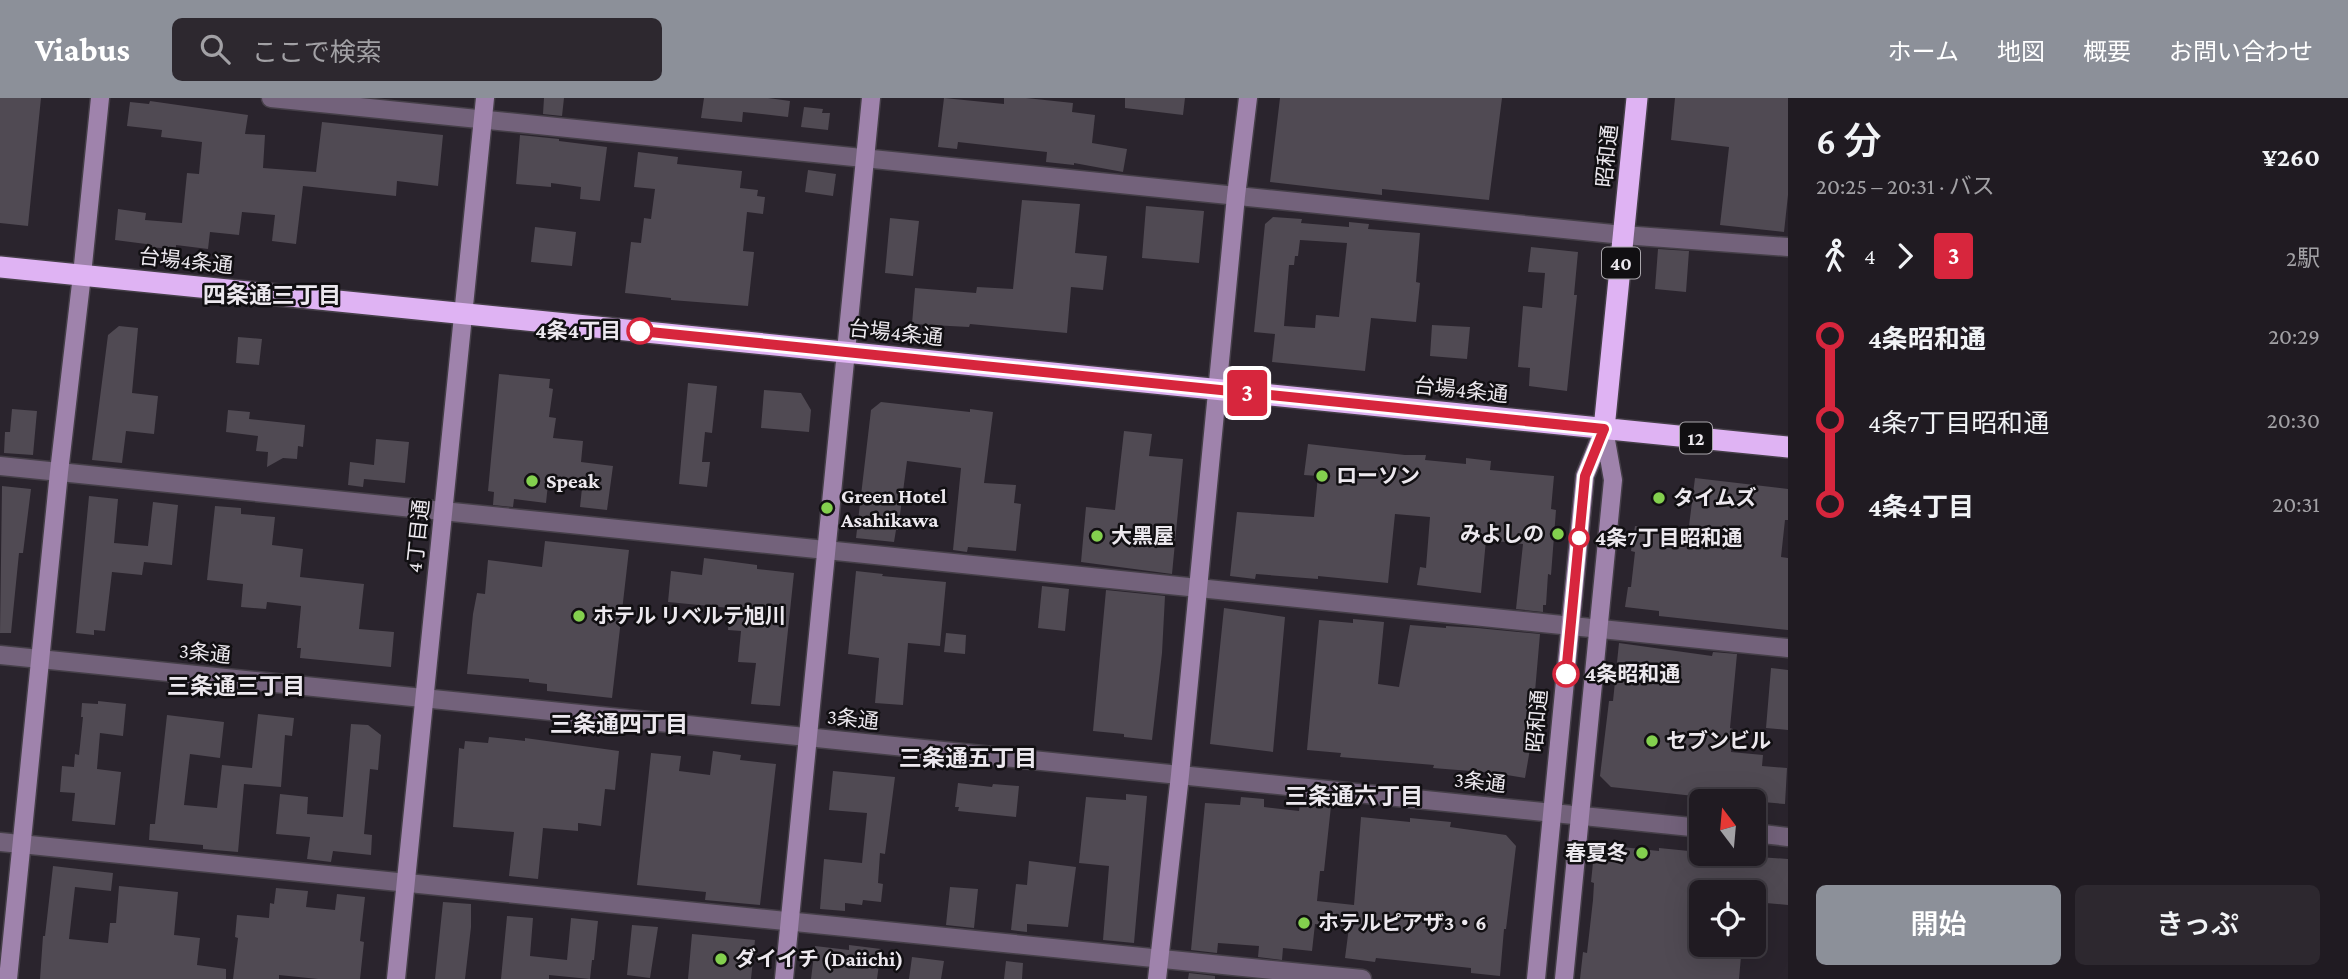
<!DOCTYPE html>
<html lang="ja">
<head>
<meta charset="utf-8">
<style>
	:root { --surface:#201b22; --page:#2d282f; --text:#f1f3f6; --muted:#a2a1a5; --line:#3d3940; --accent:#8c9099 }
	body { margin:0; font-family:"Crimson Pro","Noto Sans JP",serif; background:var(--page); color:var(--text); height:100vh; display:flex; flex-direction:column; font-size:26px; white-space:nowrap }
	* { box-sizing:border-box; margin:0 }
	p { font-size:23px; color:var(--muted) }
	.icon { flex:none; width:38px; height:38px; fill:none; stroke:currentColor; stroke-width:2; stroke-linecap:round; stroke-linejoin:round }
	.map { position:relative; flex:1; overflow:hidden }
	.drawer { display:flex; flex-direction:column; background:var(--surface); width:560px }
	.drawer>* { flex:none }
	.badge { padding:0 14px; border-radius:5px; font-size:24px; line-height:46px }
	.needle { width:46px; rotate:344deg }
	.buttons { position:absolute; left:1689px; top:691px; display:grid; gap:14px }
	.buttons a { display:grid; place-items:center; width:77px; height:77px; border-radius:10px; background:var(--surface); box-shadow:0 7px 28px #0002,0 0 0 2px var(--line); font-size:35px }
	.map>.badge { position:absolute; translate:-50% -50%; box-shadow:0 0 0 4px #fff }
	.legs { display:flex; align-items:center; gap:10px; height:77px; padding:0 28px; font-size:23px }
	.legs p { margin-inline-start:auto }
	.head { display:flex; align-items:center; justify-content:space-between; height:119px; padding:0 28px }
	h1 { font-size:38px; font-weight:600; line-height:52px }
	.cta { display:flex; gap:14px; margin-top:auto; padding:14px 28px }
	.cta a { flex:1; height:80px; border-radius:10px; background:var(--accent); color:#fff; font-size:28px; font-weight:600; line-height:80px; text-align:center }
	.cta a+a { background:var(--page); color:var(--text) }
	ul { padding:0 28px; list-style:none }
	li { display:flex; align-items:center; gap:24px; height:84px; font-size:26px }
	li i { display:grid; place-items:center; width:10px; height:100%; margin:0 9px; background:currentColor }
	li i::after { content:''; width:18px; height:18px; margin:-9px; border:5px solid; border-radius:50%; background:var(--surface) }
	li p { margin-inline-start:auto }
	li:first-child i { background:linear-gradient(#0000 50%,currentColor 0) }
	li:last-child i { background:linear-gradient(currentColor 50%,#0000 0) }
	header { display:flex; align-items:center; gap:42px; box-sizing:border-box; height:98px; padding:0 35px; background:var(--accent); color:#fff }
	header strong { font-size:33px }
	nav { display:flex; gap:38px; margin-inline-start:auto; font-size:24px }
	.search { width:490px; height:63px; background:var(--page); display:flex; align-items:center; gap:18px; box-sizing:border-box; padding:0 24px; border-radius:10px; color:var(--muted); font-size:26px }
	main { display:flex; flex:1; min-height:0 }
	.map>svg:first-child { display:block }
	.building { fill:#504a53; fill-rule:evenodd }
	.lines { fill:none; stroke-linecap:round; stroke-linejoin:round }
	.street-casing { stroke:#453f48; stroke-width:21 }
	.secondary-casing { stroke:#453f48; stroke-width:21 }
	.highway-casing { stroke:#453f48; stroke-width:24 }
	.street { stroke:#73627b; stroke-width:18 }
	.secondary { stroke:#9f83ac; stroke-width:18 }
	.highway { stroke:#dfb3f3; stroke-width:21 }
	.line-1-casing { stroke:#fff; stroke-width:16 }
	.line-1 { stroke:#d7263d; stroke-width:10 }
	.stop-1-dot { fill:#fff; stroke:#d7263d; stroke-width:3.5 }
	.poi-dot { fill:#83d04e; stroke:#110f12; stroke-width:2.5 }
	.labels { text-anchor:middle; stroke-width:5; stroke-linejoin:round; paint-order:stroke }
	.shield { fill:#110f12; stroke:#aaa7ac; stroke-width:2 }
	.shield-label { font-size:19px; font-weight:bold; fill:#ece8ee }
	.street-label { font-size:21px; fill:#ece8ee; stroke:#110f12 }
	.stop-label { font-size:21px; font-weight:bold; fill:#ece8ee; stroke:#110f12; text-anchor:start }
	.poi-label { font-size:21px; font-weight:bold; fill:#ece8ee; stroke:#110f12; text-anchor:start }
	.neighbourhood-label { font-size:23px; font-weight:bold; fill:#ece8ee; stroke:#110f12 }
</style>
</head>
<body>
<header>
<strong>Viabus</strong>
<div class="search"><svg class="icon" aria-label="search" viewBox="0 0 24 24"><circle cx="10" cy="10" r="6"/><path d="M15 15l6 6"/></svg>ここで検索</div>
<nav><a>ホーム</a><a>地図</a><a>概要</a><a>お問い合わせ</a></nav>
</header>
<main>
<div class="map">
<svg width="1788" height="881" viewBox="0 0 1788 881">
	<rect width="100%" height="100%" fill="#2a242d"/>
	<path class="building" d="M 0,0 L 41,0 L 28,128 L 0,125 Z
		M 544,0 L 564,0 L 562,18 L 543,16 Z
		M 704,0 L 768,0 L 790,3 L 788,19 L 743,14 L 742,24 L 701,20 Z
		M 944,0 L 1004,6 L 1004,0 L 1026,0 L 1073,5 L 1072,14 L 1095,17 L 1092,45 L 1127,51 L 1123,74 L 1074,65 L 1074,67 L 1046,64 L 1047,54 L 958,44 L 957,51 L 938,49 Z
		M 1125,0 L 1185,0 L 1183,17 L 1125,10 Z
		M 1280,0 L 1502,0 L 1489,102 L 1382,91 L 1382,97 L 1270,84 Z
		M 1675,0 L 1788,0 L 1788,97 L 1784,134 L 1720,127 L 1729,49 L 1671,42 Z
		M 150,3 L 248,17 L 245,36 L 265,37 L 263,70 L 316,74 L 322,24 L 443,37 L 438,88 L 397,83 L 396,98 L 303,88 L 296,146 L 272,143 L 275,117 L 242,114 L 239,137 L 210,134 L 208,151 L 176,147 L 176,151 L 146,149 L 146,146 L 115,142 L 118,111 L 146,115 L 145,122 L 182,125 L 187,75 L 199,76 L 202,44 L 161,39 L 162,32 L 127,28 L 130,4 L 149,6 Z
		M 804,9 L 823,11 L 822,15 L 830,15 L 828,32 L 801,29 Z
		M 520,37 L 559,41 L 559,43 L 607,49 L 600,103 L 580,101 L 581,89 L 551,85 L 551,89 L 516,86 Z
		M 638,54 L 678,59 L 677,66 L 742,73 L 740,90 L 758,92 L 757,98 L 765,99 L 763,116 L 747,114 L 743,153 L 754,154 L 748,208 L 671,202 L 671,200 L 625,195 L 631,144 L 641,145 L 644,120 L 651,121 L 655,91 L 634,89 Z
		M 808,72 L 836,76 L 833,98 L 805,94 Z
		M 1022,102 L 1080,106 L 1075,155 L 1107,158 L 1103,192 L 1071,189 L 1067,235 L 970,226 L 969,229 L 912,226 L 915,190 L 976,195 L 977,189 L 1013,191 Z
		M 1146,108 L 1204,113 L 1199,165 L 1142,160 Z
		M 1273,119 L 1302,121 L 1301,125 L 1349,129 L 1349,124 L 1369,126 L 1368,131 L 1420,135 L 1416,184 L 1420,185 L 1416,224 L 1371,220 L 1365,273 L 1272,264 L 1275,236 L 1254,234 L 1265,126 ZM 1300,142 L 1347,145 L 1339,219 L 1316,217 L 1315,230 L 1284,228 L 1289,167 L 1294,167 L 1295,158 L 1298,158 Z
		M 890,120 L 919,123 L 913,178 L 885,175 Z
		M 535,129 L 576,134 L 572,168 L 531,164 Z
		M 1531,149 L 1578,154 L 1574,197 L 1577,197 L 1567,293 L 1529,288 L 1530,270 L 1518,269 L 1523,208 L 1542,210 L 1545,175 L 1528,174 Z
		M 1658,151 L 1689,153 L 1686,194 L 1655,191 Z
		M 1432,227 L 1470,229 L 1467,261 L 1430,258 Z
		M 119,228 L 138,230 L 132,295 L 158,298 L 154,336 L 126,333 L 122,365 L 92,362 L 108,237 Z
		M 238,239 L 262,241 L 259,267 L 236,265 Z
		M 499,276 L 550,281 L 549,290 L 553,291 L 549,319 L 556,320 L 553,340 L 583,343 L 581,364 L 613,368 L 607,412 L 580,409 L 582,390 L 548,386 L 546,405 L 514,401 L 513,409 L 493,407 L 494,394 L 488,393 Z
		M 688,285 L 717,288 L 712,335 L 705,334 L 702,364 L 710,364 L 707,389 L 679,386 Z
		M 764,292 L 801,295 L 811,312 L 809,334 L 761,330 Z
		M 881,304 L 970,314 L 970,311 L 993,314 L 984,385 L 1016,387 L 1014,405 L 1021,406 L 1016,453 L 968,449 L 967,454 L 953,452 L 961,370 L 907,363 L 898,432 L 896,432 L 894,444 L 856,440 L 871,312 Z
		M 12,311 L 37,313 L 33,357 L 4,355 L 5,334 L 10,334 Z
		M 228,312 L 250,314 L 249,321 L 305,327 L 303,349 L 298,348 L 297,361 L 283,360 L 267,369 L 268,354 L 256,353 L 258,338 L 226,334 Z
		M 1124,333 L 1152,336 L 1149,358 L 1183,361 L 1172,476 L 1081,464 L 1086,409 L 1115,412 Z
		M 376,341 L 409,344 L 405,385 L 364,381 L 363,389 L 348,387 L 350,364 L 374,367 Z
		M 1308,346 L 1405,357 L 1426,357 L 1425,362 L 1466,366 L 1466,360 L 1491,363 L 1490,372 L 1554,378 L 1551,411 L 1556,412 L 1551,477 L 1548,476 L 1546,507 L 1543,507 L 1543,514 L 1516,511 L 1523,446 L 1486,442 L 1481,495 L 1417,487 L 1420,469 L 1426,470 L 1430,419 L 1395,416 L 1388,485 L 1318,478 L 1318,481 L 1256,476 L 1255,481 L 1230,478 L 1237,414 L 1314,419 L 1318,378 L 1304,377 Z
		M 1695,380 L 1788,391 L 1788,422 L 1785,422 L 1781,459 L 1788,460 L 1788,532 L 1659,518 L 1659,513 L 1625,509 L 1628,489 L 1631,489 L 1635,454 L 1631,453 L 1635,428 L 1688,436 Z
		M 2,388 L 31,391 L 23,455 L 19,455 L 11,535 L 0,535 Z
		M 89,398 L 118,401 L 114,445 L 148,448 L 153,404 L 178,407 L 172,467 L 144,464 L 142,477 L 112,474 L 105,533 L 94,532 L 94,537 L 76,535 Z
		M 215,408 L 241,410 L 241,416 L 275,419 L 272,447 L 303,451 L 300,479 L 364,486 L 359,531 L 394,534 L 391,569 L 300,560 L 301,550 L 297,550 L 301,508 L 267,504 L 266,511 L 241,509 L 243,486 L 207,482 Z
		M 545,443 L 629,452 L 612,600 L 547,593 L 547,586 L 529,584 L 529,581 L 467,576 L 473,516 L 477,495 L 485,496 L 488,462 L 542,469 Z
		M 704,460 L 757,467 L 757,471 L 794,475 L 780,608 L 751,606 L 756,565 L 738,564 L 741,533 L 728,532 L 730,510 L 668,504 L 671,473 L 702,477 Z
		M 856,473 L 883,476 L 882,478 L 946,484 L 940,548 L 908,545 L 903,607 L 875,605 L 879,560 L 848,556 Z
		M 1042,488 L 1069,491 L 1065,533 L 1038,530 Z
		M 1106,492 L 1165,498 L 1162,555 L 1152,642 L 1124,639 L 1124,636 L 1093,633 Z
		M 1224,510 L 1285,519 L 1273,654 L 1210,646 Z
		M 1353,521 L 1384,524 L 1378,586 L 1399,589 L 1410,527 L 1446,530 L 1446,528 L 1477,530 L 1540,536 L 1530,651 L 1525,680 L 1495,675 L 1433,670 L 1434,667 L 1340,659 L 1341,655 L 1307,652 L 1319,522 L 1353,525 Z
		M 946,535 L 966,537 L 965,556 L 944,554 Z
		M 1619,545 L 1712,558 L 1713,554 L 1737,556 L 1730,630 L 1733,631 L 1731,654 L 1763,657 L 1762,668 L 1787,670 L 1785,706 L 1729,701 L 1730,697 L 1694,693 L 1694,698 L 1611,689 L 1600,678 L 1609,603 L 1613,603 Z
		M 1771,570 L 1788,572 L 1788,632 L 1766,630 Z
		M 98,603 L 126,606 L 123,638 L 100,635 L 97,671 L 121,674 L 115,727 L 72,723 L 75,695 L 60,694 L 62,668 L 74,669 L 75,656 L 79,657 L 83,619 L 81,619 L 82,605 L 98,606 Z
		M 258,616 L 294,620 L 292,638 L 285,637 L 281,689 L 244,686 L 238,754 L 203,751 L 203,747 L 149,742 L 150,726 L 155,726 L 167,617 L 224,624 L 220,660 L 190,656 L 184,707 L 217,710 L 222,667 L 252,670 Z
		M 351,626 L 368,627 L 381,637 L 378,672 L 370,671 L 364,736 L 372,737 L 371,757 L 333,753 L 331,764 L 307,761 L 310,739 L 276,736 L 280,696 L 308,699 L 307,716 L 343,719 Z
		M 489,639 L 525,643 L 525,640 L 619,653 L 615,692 L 605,691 L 601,728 L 578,725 L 578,733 L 543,730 L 538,781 L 509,778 L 514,734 L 453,729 L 459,650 L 464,651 L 465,643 L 488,645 Z
		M 713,653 L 741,657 L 740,662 L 776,666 L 760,807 L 705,802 L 706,794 L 637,787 L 651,655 L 681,658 L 679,673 L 710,677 Z
		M 833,673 L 895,679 L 885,756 L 880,755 L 878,785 L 883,786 L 881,804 L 863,802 L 862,807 L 845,805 L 845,813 L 820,811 L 824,761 L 862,765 L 867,715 L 829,712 Z
		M 958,685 L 992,689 L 993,686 L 1019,688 L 1016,719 L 958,713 L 959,709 L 955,709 Z
		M 1126,696 L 1147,698 L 1134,845 L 1103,842 L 1109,768 L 1079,765 L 1086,699 L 1126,702 Z
		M 1241,699 L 1264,701 L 1264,709 L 1299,713 L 1300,705 L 1331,708 L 1324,773 L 1320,773 L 1317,803 L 1354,807 L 1361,719 L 1410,724 L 1410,720 L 1451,724 L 1450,729 L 1506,737 L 1516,748 L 1506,831 L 1504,831 L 1500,878 L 1471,875 L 1471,870 L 1376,860 L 1375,864 L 1345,860 L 1349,829 L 1315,826 L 1312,853 L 1283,850 L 1282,862 L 1258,859 L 1259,848 L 1218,845 L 1217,855 L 1191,852 L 1205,705 L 1240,707 Z
		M 1603,747 L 1659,753 L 1659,750 L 1689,753 L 1689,756 L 1757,764 L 1758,759 L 1788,761 L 1788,807 L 1754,804 L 1754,794 L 1701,794 L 1701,847 L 1742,847 L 1739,881 L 1580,881 L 1583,854 L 1587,855 L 1593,802 L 1594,785 L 1591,784 L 1594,755 Z
		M 1029,763 L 1076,769 L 1068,829 L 1027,826 L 1027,834 L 1011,832 L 1016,786 L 1027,787 Z
		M 53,768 L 113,775 L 111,793 L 75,789 L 69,841 L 108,845 L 110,825 L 116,825 L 119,788 L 178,794 L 174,837 L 200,840 L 197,867 L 226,871 L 226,881 L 40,881 L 43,838 L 45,838 Z
		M 950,789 L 978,791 L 974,830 L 946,827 Z
		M 276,790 L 308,793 L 306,809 L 335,812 L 337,796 L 365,799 L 360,843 L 364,844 L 360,881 L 318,881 L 279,877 L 279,881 L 233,881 L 238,840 L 235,839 L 237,817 L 269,820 L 270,805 L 274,806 Z
		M 443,804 L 471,806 L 471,829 L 465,881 L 435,881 Z
		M 507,818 L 533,820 L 530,858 L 567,862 L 571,820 L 598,823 L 594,862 L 592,862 L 590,881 L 549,877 L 549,881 L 501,881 Z
		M 632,827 L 658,829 L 650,880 L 627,877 Z
		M 692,836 L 755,842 L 751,881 L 688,881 Z
		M 849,847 L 881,851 L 877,881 L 811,881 L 815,848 L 849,852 Z
		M 912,859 L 944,863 L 941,881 L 909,881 Z
		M 1006,863 L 1023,865 L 1022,881 L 1004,881 Z
		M 1189,875 L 1215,878 L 1215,881 L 1188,881 Z"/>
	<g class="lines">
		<defs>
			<path id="street" d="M 271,0 L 1623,137 L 1788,149
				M 0,368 L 1788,550
				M 0,557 L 1701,730
				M 1754,735 L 1788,739
				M 0,744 L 1362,881"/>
			<path id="secondary" d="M 8,881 L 59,374 L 82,177 L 100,0
				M 396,881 L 485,0
				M 784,881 L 871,0
				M 1157,881 L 1180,677 L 1236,98 L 1248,0
				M 1536,881 L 1585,378 L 1604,331
				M 1564,881 L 1613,382 L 1604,331"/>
			<path id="highway" d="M 0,169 L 1788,349
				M 1604,331 L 1637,0"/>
		</defs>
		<use href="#street" class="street-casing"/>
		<use href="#secondary" class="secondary-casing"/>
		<use href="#highway" class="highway-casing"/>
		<use href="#street" class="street"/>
		<use href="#secondary" class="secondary"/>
		<use href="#highway" class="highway"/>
	</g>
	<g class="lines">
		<defs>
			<path id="line-1" d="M 640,233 L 1604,331 L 1585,378 L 1566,576"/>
		</defs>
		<use href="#line-1" class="line-1-casing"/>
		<use href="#line-1" class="line-1"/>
	</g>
	<g class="stop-1-dot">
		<circle cx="640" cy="233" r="12"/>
		<circle cx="1579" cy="440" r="9"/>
		<circle cx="1566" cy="576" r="12"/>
	</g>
	<g class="poi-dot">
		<circle cx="1322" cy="378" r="7"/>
		<circle cx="532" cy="383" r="7"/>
		<circle cx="1659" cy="400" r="7"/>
		<circle cx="827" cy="410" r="7"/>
		<circle cx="1558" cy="436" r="7"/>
		<circle cx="1097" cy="438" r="7"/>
		<circle cx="579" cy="518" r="7"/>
		<circle cx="1652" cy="643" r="7"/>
		<circle cx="1642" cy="755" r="7"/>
		<circle cx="1304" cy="825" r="7"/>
		<circle cx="721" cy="861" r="7"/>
	</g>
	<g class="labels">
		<g class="shield">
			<rect x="1602" y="149.5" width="38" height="31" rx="5"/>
			<rect x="1680" y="324.5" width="32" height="31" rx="5"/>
		</g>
		<g class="shield-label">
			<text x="1621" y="172">40</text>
			<text x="1696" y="347">12</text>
		</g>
		<g class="street-label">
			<text transform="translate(1607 58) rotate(-84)" y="7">昭和通</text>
			<text transform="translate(186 163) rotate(6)" y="7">台場4条通</text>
			<text transform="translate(896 235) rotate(6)" y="7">台場4条通</text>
			<text transform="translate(1461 292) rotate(6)" y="7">台場4条通</text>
			<text transform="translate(418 438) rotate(-84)" y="7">4丁目通</text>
			<text transform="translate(205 555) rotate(6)" y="7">3条通</text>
			<text transform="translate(853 621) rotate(6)" y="7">3条通</text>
			<text transform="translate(1537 623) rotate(-85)" y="7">昭和通</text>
			<text transform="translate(1480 684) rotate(6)" y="7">3条通</text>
		</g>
		<g class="stop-label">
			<text x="621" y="240" text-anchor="end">4条4丁目</text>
			<text x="1595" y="447">4条7丁目昭和通</text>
			<text x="1585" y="583">4条昭和通</text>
		</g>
		<g class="poi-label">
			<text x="1336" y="385">ローソン</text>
			<text x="546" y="390">Speak</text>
			<text x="841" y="405">Green Hotel<tspan x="841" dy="24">Asahikawa</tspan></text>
			<text x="1673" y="407">タイムズ</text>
			<text x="1544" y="443" text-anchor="end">みよしの</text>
			<text x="1111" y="445">大黑屋</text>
			<text x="593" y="525">ホテル リベルテ旭川</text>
			<text x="1666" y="650">セブンビル</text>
			<text x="1628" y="762" text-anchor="end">春夏冬</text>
			<text x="1318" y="832">ホテルピアザ3・6</text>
			<text x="735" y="868">ダイイチ (Daiichi)</text>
		</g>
		<g class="neighbourhood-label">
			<text x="272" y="205">四条通三丁目</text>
			<text x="236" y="596">三条通三丁目</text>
			<text x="619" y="634">三条通四丁目</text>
			<text x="968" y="668">三条通五丁目</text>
			<text x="1354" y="706">三条通六丁目</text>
		</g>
	</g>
</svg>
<div class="buttons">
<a><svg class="needle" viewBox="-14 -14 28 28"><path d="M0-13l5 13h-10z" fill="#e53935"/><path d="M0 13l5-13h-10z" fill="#a2a1a5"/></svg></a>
<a><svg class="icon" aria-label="locate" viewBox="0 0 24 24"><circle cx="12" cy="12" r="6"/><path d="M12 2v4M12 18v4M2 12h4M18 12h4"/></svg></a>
</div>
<b class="badge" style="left:1247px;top:295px;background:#d7263d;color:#fff">3</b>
</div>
<section class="drawer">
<div class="head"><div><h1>6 分</h1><p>20:25 – 20:31 · バス</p></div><b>¥260</b></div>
<div class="legs"><svg class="icon" aria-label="walk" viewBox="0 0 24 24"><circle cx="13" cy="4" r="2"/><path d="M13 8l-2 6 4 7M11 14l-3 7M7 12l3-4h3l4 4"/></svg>4<svg class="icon" aria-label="forward" viewBox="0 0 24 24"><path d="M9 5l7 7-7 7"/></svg><b class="badge" style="background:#d7263d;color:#fff">3</b><p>2駅</p></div>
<ul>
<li><i style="color:#d7263d"></i><b>4条昭和通</b><p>20:29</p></li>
<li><i style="color:#d7263d"></i><span>4条7丁目昭和通</span><p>20:30</p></li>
<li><i style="color:#d7263d"></i><b>4条4丁目</b><p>20:31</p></li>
</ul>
<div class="cta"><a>開始</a><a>きっぷ</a></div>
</section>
</main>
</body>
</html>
